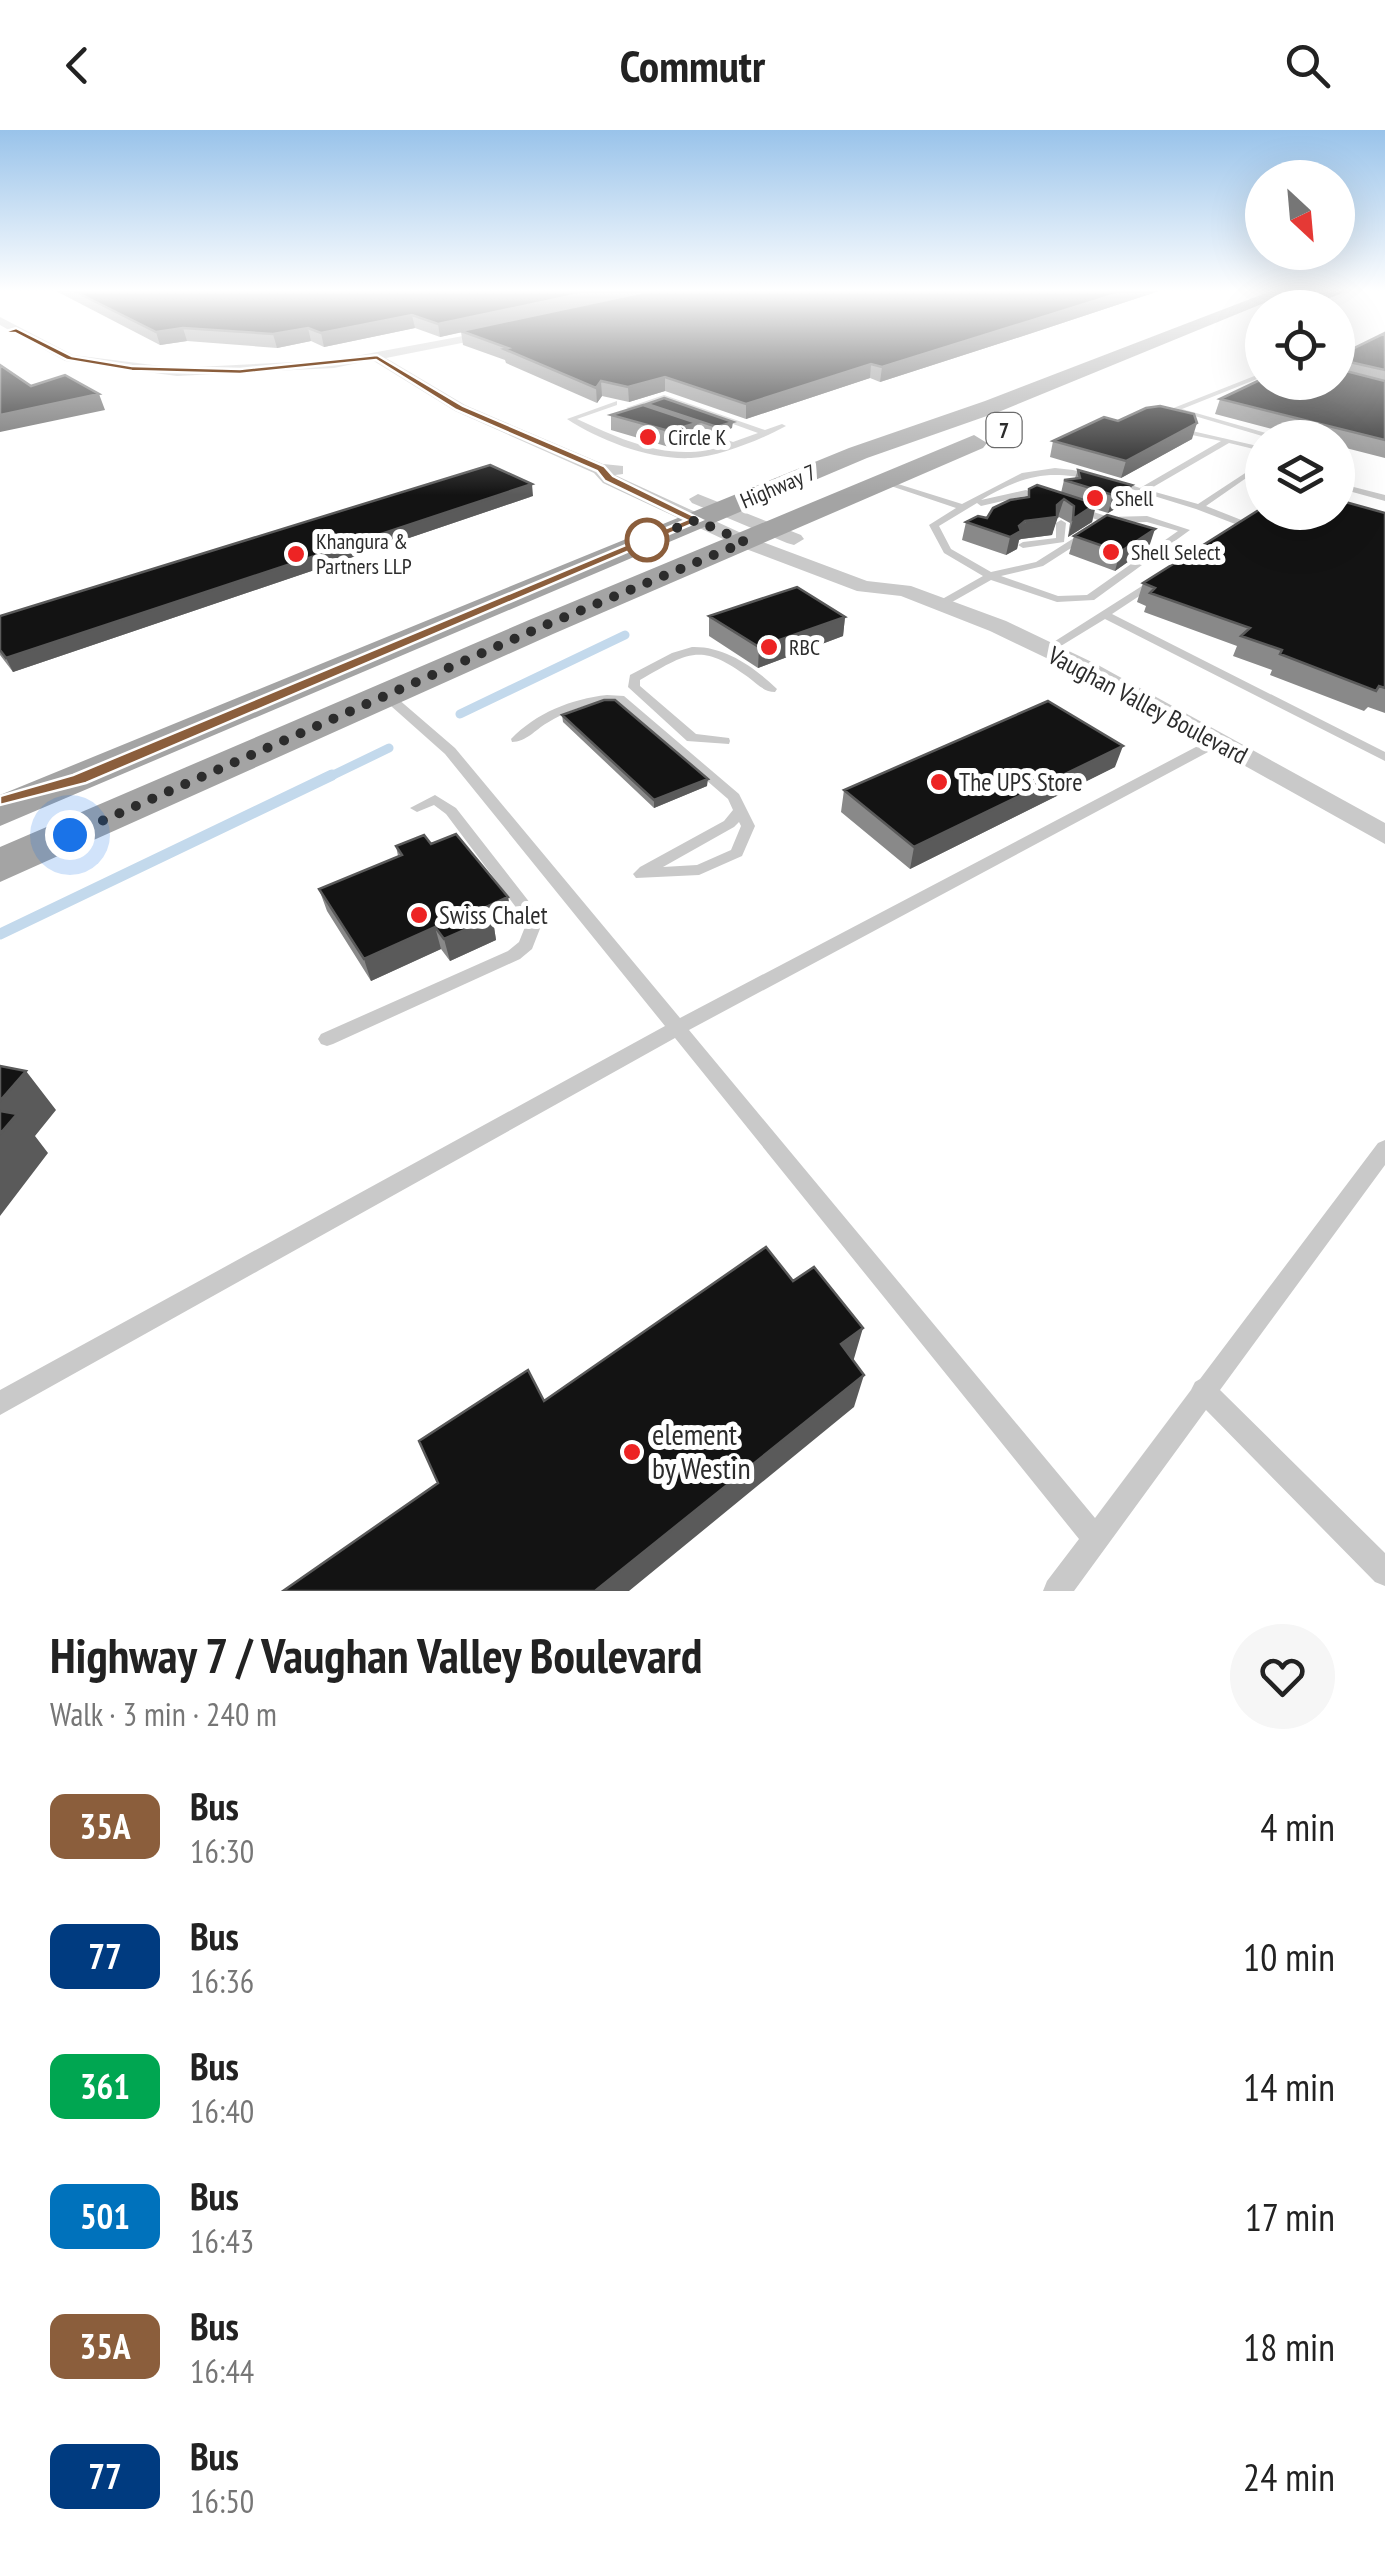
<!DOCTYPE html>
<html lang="en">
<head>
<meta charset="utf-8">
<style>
	:root { --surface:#fff; --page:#f6f6f6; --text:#222; --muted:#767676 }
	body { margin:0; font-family:"PT Sans Narrow",sans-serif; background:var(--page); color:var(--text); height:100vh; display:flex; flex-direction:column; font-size:38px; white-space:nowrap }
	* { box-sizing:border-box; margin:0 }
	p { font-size:32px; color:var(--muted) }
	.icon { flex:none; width:55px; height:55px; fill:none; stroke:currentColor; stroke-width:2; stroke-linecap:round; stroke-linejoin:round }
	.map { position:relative; height:1461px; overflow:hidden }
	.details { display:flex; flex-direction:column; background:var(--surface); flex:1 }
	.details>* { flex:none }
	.badge { padding:0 20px; border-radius:15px; font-size:35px; line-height:65px }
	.needle { width:65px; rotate:154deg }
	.fabs { position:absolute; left:1245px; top:30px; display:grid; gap:20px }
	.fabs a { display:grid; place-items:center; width:110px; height:110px; border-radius:50%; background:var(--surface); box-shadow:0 10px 40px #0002; font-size:50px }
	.you { position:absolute; width:50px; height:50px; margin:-25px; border:8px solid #fff; border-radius:50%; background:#1a73e8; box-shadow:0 0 0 15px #1a73e833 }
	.map>.badge { position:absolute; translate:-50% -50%; box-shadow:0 0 0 5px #fff }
	.round { display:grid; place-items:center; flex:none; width:105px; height:105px; border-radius:52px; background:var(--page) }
	.overview { display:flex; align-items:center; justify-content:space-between; height:170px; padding:0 50px }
	h1 { font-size:48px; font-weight:800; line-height:75px }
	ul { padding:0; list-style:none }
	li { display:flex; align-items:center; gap:30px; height:130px; padding:0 50px }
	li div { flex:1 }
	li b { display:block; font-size:38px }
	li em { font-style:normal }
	li .badge { min-width:110px; font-weight:700; text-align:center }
	header { display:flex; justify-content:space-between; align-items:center; height:130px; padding:0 50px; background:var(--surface); font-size:45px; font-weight:800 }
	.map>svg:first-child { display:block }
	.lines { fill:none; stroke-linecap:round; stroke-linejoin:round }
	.stream-far1 { stroke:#c3d9ec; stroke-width:9 }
	.stream { stroke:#c3d9ec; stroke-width:11 }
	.service { fill:#c9c9c9; fill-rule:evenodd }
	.minor { fill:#c9c9c9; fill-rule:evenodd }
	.primary { fill:#a4a4a4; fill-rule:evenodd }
	.motorway { fill:#939393; fill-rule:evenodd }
	.wall { fill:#898989 }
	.shaded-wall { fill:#5a5a5a }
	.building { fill:#131313; stroke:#5a5a5a; stroke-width:2.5 }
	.line { fill:#8b5e3c; stroke:#fff; stroke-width:2.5 }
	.walk { stroke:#2c2c2c; stroke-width:10; stroke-dasharray:0 18 }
	.poi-dot { fill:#ed2424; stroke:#fff; stroke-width:4 }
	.stop-dot { fill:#fff; stroke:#8b5e3c; stroke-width:5 }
	.labels { text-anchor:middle; stroke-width:10; stroke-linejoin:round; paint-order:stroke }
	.shield { fill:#fff; stroke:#6b6b6b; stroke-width:2.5 }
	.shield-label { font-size:22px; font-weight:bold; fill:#2c2c2c }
	.far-poi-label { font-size:22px; fill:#2c2c2c; stroke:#fff; text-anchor:start }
	.far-street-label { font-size:22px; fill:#2c2c2c; stroke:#fff }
	.street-label { font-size:25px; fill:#2c2c2c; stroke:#fff }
	.poi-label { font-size:25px; fill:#2c2c2c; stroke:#fff; text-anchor:start }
	.near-poi-label { font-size:30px; fill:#2c2c2c; stroke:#fff; text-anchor:start }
</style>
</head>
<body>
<header><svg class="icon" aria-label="back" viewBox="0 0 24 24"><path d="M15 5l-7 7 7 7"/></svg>Commutr<svg class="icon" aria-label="search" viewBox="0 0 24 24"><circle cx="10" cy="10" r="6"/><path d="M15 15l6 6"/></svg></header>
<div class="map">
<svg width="1385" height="1461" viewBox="0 0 1385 1461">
	<rect width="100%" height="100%" fill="#fff"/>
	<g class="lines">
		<path class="stream-far1" d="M 460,584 L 625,505
			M 327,648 L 389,618"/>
		<path class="stream" d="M 0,804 L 332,645"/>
		<path class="service" d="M 1262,243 L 1262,247 L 1182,279 L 1283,308 L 1269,308 L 1171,279 Z
			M 664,265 L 765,300 L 782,294 L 786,296 C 762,309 719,327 691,328 C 650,330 601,311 567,289 L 617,271 L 617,275 L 577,289 C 624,311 674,334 726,315 L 675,297 L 678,293 L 733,312 L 758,303 L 664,269 L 630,280 L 626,278 Z
			M 1192,301 L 1262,317 L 1262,321 L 1229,313 L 1148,360 L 1198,374 L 1262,332 L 1262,337 L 1206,376 L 1249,393 L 1249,397 L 1243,397 L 1196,379 L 1112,353 L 1116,350 L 1140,358 L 1221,311 L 1192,305 Z
			M 1338,321 L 1347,325 L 1338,333 Z
			M 1055,338 L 1073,340 L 1098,347 L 1094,350 C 1046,339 1023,346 981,370 L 1026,360 L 1050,370 L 1046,373 L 1025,366 L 981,376 L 977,373 L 939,396 L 951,419 L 991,442 L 1036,432 L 1101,391 L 1075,382 L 1075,378 L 1078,377 L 1109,387 L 1147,386 L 1190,400 L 1094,470 L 1057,472 L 991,450 L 945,476 L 937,476 L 937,472 L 983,446 L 944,423 L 929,395 L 956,378 L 882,353 L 882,349 L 962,374 L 1022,343 ZM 1147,392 L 1178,401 L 1087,465 L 1058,466 L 1001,446 L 1043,436 L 1110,393 Z
			M 1338,353 L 1385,365 L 1385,371 L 1338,358 Z
			M 1061,390 L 1066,393 L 1064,412 L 1023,418 L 1018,415 L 1023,412 L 1056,408 L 1056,393 Z
			M 1153,449 L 1162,451 L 1112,484 L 1385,622 L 1385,631 L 1105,489 L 1051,522 L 1043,522 L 1041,520 Z
			M 692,517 C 725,516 754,537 777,559 L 775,562 C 764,562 757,554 748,547 C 701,512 688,522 640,550 L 640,556 L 696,604 L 729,608 L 730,611 L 729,614 L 687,611 L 628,557 L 630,545 L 672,523 Z
			M 386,561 L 390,562 L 455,618 L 680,888 L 1213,608 L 1223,608 L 1224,611 L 1223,614 L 689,900 L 1095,1388 L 1191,1260 L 1195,1252 L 1200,1249 L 1378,1013 L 1385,1010 L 1385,1035 L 1220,1260 L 1385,1423 L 1385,1456 L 1375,1452 L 1206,1280 L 1074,1461 L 1043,1461 L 1047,1451 L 1079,1409 L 675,908 L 0,1285 L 0,1260 L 665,896 L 445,624 L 382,568 L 382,562 Z
			M 607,565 L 624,566 L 739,664 L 755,696 L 742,726 L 699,745 L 636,748 L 633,744 L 640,737 L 724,691 L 733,680 L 728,669 L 617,573 C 591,571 568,580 547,593 C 535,600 526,612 512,612 L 511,609 C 536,583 571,569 607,565 ZM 739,692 L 741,696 L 731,720 L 697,735 L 663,737 L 734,697 Z
			M 435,665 L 456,678 L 541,787 L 543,791 L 532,819 L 520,829 L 333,914 L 327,916 L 321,914 L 318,909 L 321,904 L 508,821 L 519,812 L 527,792 L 446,684 L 434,675 L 417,682 L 410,678 Z"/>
		<path class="minor" d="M 0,187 L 73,225 L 177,238 L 334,230 L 506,198 L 502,205 L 386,228 L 465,275 L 603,334 L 623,336 L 623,344 L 615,345 L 752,408 L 867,451 L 911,456 L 1006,491 L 1098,535 L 1385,693 L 1385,714 L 1082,545 L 990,501 L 901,466 L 857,461 L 738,416 L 603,353 L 594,343 L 455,281 L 372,230 L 334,238 L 177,246 L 65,231 L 0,195 Z
			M 698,364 L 801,405 L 804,409 L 794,415 L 787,413 L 692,373 L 689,369 Z"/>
		<path class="primary" d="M 1271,161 L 1293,161 L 1001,281 L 867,328 L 0,696 L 0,665 L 849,318 L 985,271 Z
			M 974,305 L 987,313 L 983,318 L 553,504 L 0,752 L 0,717 L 529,490 Z"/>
		<path class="motorway" d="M 1317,161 L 1349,161 L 1300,178 L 1282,178 L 1280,174 L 1283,170 Z"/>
	</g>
	<path class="wall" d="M 56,161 L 1159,161 L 1029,204 L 880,252 L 870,248 L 746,289 L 665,261 L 629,272 L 602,266 L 597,273 L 506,233 L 505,230 L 463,215 L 461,202 L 440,207 L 415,198 L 324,217 L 311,211 L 277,218 L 187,211 L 160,215 Z
		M 1385,203 L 1385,328 L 1338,316 L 1338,308 L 1306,308 L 1215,284 L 1220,269 L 1338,252 L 1338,226 Z
		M 647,274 L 732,298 L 717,303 L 697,296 L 697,309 L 669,317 L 611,300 L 611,285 L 647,277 Z
		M 1192,309 L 1121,348 L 1050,327 L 1053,311 Z
		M 1078,340 L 1127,372 L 1108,383 L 1095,379 L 1092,392 L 1068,407 L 1070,393 L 1059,387 L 1056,389 L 1052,405 L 1021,409 L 1019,410 L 1017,419 L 1006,425 L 962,410 L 966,392 L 987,388 L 1028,367 L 1029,359 L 1061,363 L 1064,350 L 1075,348 Z
		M 533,366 L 13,542 L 0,525 L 0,486 Z
		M 1385,383 L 1385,583 L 1368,577 L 1364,581 L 1270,545 L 1272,540 L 1233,526 L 1237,516 L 1144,482 L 1146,476 L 1137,472 L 1143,453 Z
		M 1074,406 L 1149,417 L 1115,441 L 1069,424 Z
		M 709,486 L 845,487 L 843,506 L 758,538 L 709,506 Z
		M 562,585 L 707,656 L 654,678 L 563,592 Z
		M 1115,637 L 910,739 L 841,682 L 844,660 Z
		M 431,714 L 508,767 L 512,789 L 494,797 L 496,810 L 450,831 L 441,819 L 371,851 L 327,781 L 319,759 L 398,726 L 396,716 Z"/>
	<path class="shaded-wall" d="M 594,161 L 651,161 L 440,207 L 438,194 Z
		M 1126,161 L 1159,161 L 1029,204 L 880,252 L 882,237 Z
		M 412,185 L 415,198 L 324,217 L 321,203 Z
		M 183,198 L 187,211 L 160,215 L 156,202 Z
		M 308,198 L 311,211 L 277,218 L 273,204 Z
		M 871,234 L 870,248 L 746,289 L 746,274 Z
		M 665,247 L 665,261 L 629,272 L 628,257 Z
		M 601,251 L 602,266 L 597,273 L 596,258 Z
		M 99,264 L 105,280 L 0,302 L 0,285 Z
		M 733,292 L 732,298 L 717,303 L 717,297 Z
		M 697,293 L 697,309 L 669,317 L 669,301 Z
		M 1197,293 L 1192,309 L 1121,348 L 1126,331 Z
		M 532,354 L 533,366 L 13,542 L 6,528 Z
		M 1132,355 L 1127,372 L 1108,383 L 1113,365 Z
		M 1064,369 L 1052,405 L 1021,409 L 1019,410 L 1017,419 L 1006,425 L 1010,407 L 1019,396 L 1057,375 Z
		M 1096,374 L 1092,392 L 1068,407 L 1073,389 Z
		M 1155,399 L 1149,417 L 1115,441 L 1120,422 Z
		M 845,487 L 843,506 L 758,538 L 759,517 Z
		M 1123,616 L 1115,637 L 910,739 L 914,717 Z
		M 708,649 L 707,656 L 654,678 L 654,670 Z
		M 508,767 L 512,789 L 494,797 L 496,810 L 450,831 L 444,809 L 484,778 Z
		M 435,797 L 441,819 L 371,851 L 364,829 Z
		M 26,941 L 56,980 L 35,1006 L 48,1023 L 0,1086 L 0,971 Z
		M 863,1198 L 853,1232 L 841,1214 Z
		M 864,1245 L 854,1277 L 629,1461 L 595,1461 Z"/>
	<path class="building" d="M 74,161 L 594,161 L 438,194 L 412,185 L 321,203 L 308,198 L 273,204 L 183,198 L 156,202 Z
		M 649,161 L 1126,161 L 882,237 L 871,234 L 746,274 L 665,247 L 628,257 L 601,251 L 596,258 L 504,219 L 508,218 L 461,201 Z
		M 1385,203 L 1385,240 L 1345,231 L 1338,239 L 1385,251 L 1385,310 L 1220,269 L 1262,249 L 1262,252 L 1338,252 L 1338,226 Z
		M 0,235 L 31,256 L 65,245 L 99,264 L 0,285 Z
		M 664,268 L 733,292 L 717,297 L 647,274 Z
		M 643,275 L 697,293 L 669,301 L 611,285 Z
		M 1160,276 L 1194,284 L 1197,293 L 1126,331 L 1053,311 L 1104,287 L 1118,291 L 1146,278 Z
		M 490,335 L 532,354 L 6,528 L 0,520 L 0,486 Z
		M 1078,340 L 1132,355 L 1113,365 L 1064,350 L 1080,348 Z
		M 1037,355 L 1096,374 L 1073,389 L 1074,376 L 1064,369 L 1057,375 L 1057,387 L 1025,391 L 1019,396 L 1021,401 L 1010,407 L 966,392 L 978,386 L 987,388 L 993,378 L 1010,370 L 1029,367 L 1029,359 Z
		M 1338,370 L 1385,383 L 1385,558 L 1379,556 L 1376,561 L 1280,524 L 1282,520 L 1241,506 L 1250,498 L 1150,463 L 1155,458 L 1143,453 L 1262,378 L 1262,382 L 1338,382 Z
		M 1107,385 L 1155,399 L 1120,422 L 1074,406 Z
		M 797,457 L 845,487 L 759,517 L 709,486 Z
		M 604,570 L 615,570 L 708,649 L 654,670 L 562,585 Z
		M 1048,571 L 1123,616 L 914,717 L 844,660 Z
		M 456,704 L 508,767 L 484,778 L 492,788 L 444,809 L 435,797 L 364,829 L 319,759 L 402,725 L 396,716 L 424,705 L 431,714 Z
		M 0,936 L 26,941 L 0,971 Z
		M 0,981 L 17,984 L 0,1004 Z
		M 766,1117 L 793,1151 L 814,1137 L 863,1198 L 841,1214 L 864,1245 L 595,1461 L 283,1461 L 438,1353 L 419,1311 L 528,1240 L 544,1271 Z"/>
	<linearGradient id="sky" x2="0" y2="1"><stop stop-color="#99c3ea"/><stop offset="0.44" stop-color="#fff"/><stop offset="1" stop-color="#fff" stop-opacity="0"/></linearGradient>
	<rect width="1385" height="365" fill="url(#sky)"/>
	<path class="line" d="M 16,198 L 72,226 L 132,236 L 240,239 L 377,225 L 463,276 L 604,336 L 613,346 L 702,390 L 86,653 L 0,675 L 0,666 L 73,645 L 686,390 L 605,351 L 597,341 L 456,280 L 376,230 L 240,244 L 132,241 L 67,230 L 15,203 L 0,203 Z"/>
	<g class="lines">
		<path class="walk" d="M 70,705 L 541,497 L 745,412 L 696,390 L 640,413 L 647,410"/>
	</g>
	<g class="poi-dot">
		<circle cx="648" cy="307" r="10"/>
		<circle cx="1095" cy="368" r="10"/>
		<circle cx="1111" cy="422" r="10"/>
		<circle cx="296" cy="424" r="10"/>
		<circle cx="769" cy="517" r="10"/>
		<circle cx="939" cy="652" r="10"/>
		<circle cx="419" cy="785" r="10"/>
		<circle cx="632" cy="1322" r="10"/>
	</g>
	<circle class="stop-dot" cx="647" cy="410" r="20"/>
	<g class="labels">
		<rect class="shield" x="986.5" y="283" width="35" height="34" rx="8"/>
		<g class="shield-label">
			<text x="1004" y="308">7</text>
		</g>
		<g class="far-poi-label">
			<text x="668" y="315">Circle K</text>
			<text x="1115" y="376">Shell</text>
			<text x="316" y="419">Khangura &amp;<tspan x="316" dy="25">Partners LLP</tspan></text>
			<text x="1131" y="430">Shell Select</text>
			<text x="789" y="525">RBC</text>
		</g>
		<g class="far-street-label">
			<text transform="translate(778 356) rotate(-23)" y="8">Highway 7</text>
		</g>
		<g class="street-label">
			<text transform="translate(1148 575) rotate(28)" y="9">Vaughan Valley Boulevard</text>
		</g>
		<g class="poi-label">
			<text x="959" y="661">The UPS Store</text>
			<text x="439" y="794">Swiss Chalet</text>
		</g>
		<g class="near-poi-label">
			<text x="652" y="1315">element<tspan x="652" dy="34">by Westin</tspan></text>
		</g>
	</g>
</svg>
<div class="fabs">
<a><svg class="needle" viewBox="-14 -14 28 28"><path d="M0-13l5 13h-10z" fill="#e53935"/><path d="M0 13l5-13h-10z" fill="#767676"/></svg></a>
<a><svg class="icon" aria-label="locate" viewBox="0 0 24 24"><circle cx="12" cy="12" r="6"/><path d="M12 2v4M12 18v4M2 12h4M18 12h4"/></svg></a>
<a><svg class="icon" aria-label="layers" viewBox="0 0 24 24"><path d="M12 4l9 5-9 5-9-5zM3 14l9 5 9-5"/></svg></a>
</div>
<div class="you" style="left:70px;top:705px"></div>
</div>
<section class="details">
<div class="overview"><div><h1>Highway 7 / Vaughan Valley Boulevard</h1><p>Walk · 3 min · 240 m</p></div><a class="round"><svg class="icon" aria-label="heart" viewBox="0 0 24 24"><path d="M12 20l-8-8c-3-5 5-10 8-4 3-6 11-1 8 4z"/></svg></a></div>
<ul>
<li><span class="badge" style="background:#8b5e3c;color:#fff">35A</span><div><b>Bus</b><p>16:30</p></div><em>4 min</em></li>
<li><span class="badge" style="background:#003b80;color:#fff">77</span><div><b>Bus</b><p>16:36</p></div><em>10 min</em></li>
<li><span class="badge" style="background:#00a651;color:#fff">361</span><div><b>Bus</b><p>16:40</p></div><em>14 min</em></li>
<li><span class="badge" style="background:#0072bc;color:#fff">501</span><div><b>Bus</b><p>16:43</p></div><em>17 min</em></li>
<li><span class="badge" style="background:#8b5e3c;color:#fff">35A</span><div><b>Bus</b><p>16:44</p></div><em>18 min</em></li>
<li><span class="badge" style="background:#003b80;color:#fff">77</span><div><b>Bus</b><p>16:50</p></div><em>24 min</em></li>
</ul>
</section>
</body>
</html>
